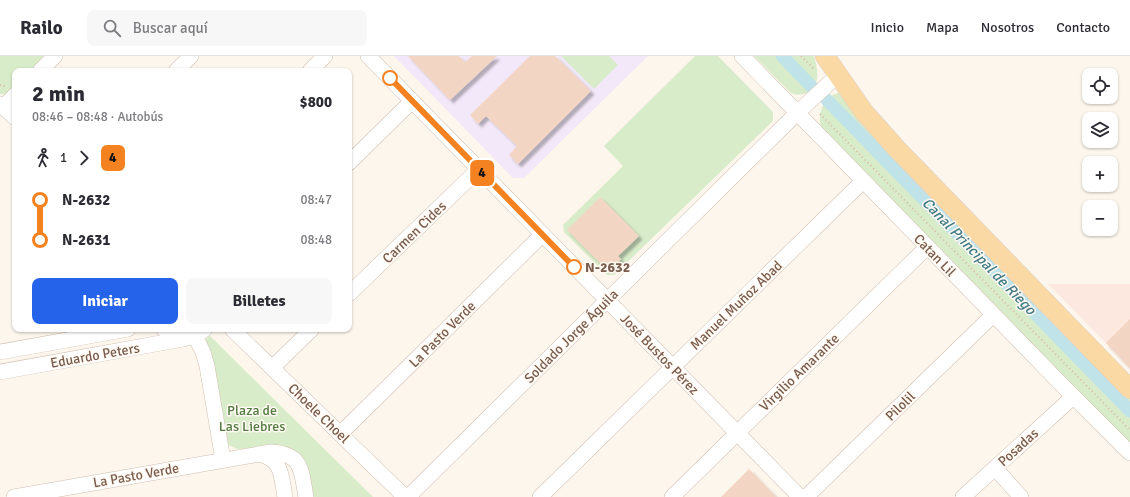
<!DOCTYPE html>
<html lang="es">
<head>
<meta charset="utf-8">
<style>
	:root { --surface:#fff; --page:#f7f7f7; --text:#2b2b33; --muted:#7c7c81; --line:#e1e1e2; --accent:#2563eb }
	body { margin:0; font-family:Signika,sans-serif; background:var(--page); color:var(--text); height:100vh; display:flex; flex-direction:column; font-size:15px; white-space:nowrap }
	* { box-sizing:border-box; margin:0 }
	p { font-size:13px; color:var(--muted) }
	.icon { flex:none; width:22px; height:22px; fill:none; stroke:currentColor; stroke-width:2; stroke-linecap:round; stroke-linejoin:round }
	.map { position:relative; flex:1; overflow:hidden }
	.details { position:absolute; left:12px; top:12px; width:340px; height:264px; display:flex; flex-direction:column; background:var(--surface); border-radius:8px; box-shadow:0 1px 3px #0004 }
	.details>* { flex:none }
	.badge { padding:0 8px; border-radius:6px; font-size:14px; line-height:26px }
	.fabs { position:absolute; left:1082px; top:12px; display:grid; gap:8px }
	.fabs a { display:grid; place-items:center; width:36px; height:36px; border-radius:8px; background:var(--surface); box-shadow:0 1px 3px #0004; font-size:20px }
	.map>.badge { position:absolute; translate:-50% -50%; box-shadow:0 0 0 2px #fff }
	.legs { display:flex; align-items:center; gap:6px; height:44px; padding:0 20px; font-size:13px }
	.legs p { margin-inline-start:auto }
	.headline { display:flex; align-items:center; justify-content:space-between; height:68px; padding:0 20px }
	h1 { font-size:22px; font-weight:700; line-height:30px }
	.action { display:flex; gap:8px; margin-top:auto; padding:8px 20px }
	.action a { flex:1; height:46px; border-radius:8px; background:var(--accent); color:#fff; font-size:16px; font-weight:700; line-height:46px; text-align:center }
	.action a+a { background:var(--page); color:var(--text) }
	ul { padding:0 20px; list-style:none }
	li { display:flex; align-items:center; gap:14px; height:40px; font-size:15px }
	li i { display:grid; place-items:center; width:6px; height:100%; margin:0 5px; background:currentColor }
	li i::after { content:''; width:10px; height:10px; margin:-5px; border:3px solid; border-radius:50%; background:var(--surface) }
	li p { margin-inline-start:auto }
	li:first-child i { background:linear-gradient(#0000 50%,currentColor 0) }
	li:last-child i { background:linear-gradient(currentColor 50%,#0000 0) }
	header { display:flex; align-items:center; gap:24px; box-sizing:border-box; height:56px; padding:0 20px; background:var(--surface); border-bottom:1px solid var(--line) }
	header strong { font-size:19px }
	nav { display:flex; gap:22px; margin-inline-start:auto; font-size:14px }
	.search { width:280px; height:36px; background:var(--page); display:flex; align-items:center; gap:10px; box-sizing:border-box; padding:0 14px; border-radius:8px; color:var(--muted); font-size:15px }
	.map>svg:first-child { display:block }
	.commercial { fill:#fde8e0 }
	.education { fill:#f3e8fa }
	.green { fill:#d8ecc9 }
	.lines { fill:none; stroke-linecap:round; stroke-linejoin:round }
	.canal { stroke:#bfe3e8; stroke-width:13 }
	.building { fill:#f3d5c3; filter:url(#shadow) }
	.minor-casing { stroke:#d1beb0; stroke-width:16 }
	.major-casing { stroke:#dad1cd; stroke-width:20 }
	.path { stroke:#d9b8a5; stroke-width:2; stroke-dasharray:1 3; stroke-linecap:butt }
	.minor { stroke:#fff; stroke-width:15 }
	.major { stroke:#fbd9a5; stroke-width:19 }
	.line-1-casing { stroke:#fff; stroke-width:9 }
	.line-1 { stroke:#f58220; stroke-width:6 }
	.stop-1-dot { fill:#fff; stroke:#f58220; stroke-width:2 }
	.labels { text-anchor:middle; stroke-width:3; stroke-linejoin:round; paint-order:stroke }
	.street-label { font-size:14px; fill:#7a5c4d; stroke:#fffaf3 }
	.stop-label { font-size:14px; font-weight:bold; fill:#7a5c4d; stroke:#fffaf3; text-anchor:start }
	.park-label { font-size:14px; fill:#537a41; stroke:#fffaf3 }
	.water-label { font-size:15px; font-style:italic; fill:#437c86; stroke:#fffaf3 }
</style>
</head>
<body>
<header>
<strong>Railo</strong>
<div class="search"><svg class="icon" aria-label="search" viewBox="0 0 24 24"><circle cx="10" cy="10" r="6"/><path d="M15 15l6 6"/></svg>Buscar aquí</div>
<nav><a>Inicio</a><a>Mapa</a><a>Nosotros</a><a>Contacto</a></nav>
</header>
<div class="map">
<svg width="1130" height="441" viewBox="0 0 1130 441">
	<defs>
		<filter id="shadow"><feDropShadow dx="3.5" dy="3.5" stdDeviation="1" flood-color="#0004"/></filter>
	</defs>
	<rect width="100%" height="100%" fill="#fdf6ec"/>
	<path class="commercial" d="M 1048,228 L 1130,228 L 1130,312 L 1106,287 Z"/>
	<path class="education" d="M 394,0 L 648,0 L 524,122 L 513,122 Z"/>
	<path class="green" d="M 0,0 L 49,0 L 33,15 L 15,15 L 15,33 C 10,36 6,39 0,38 Z
		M 561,0 L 609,0 L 618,9 L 594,33 Z
		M 695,0 L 718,0 L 773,56 L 773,65 L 614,219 L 607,219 L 564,176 L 563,169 L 623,110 L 604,90 Z
		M 754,0 L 814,0 C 818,12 821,31 807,37 C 801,39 796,39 791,37 Z
		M 839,37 L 842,38 L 1130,340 L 1130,388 L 821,71 C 817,59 824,39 839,37 Z
		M 209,279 L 373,441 L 310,441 L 305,414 L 276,391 L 237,393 L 229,389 L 227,386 L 205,285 Z"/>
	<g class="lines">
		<path class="canal" d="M 782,0 L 813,32
			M 827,44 L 1130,355"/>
	</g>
	<path class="building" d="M 408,0 L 459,0 L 465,6 L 472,0 L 497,0 L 450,44 Z
		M 530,0 L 555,0 L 591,35 L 518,108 L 509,99 L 517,90 L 486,60 L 478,68 L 470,59 Z
		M 600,141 L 639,180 L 618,200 L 621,203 L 612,213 L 609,210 L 606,213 L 567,174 Z
		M 1130,263 L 1130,312 L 1106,287 Z
		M 749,413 L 776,441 L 721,441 Z"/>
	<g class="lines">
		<defs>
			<path id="minor" d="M 368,0 L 800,441
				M 742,0 L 1060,327 L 1130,397
				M 40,15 L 55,0
				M 176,15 L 191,0
				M 310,15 L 325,0
				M 0,48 L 15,62
				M 3,51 L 15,39
				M 349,107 L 412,45
				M 349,238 L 479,113
				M 164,273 L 189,281
				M 232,273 L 405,441
				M 195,280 L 203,296 L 207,310 L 223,404
				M 0,296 L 128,273
				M 272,312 L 312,273
				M 0,316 L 183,283 L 195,280 L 205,273
				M 340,378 L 543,178
				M 258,398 C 283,403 281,420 285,441
				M 995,412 L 1021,441
				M 14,441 L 271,396 C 303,398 301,414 306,441
				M 408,441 L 797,57 L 838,19
				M 540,441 L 863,125
				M 672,441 L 927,191
				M 806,441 L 993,259
				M 963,441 L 1073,341"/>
			<path id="major" d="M 825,0 L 864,56 L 897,93 L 1130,333"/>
		</defs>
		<use href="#minor" class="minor-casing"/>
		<use href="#major" class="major-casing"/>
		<path class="path" d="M 801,0 L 814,13
			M 0,29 L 1,30 L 6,30
			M 820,58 L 1130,374"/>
		<use href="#minor" class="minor"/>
		<use href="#major" class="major"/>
	</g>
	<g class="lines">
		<defs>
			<path id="line-1" d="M 390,22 L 574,211"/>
		</defs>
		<use href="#line-1" class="line-1-casing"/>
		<use href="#line-1" class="line-1"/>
	</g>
	<g class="stop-1-dot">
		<circle cx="390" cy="22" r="7"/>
		<circle cx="574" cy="211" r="7"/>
	</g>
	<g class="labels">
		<g class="street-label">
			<text transform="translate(414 176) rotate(-44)" y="5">Carmen Cides</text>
			<text transform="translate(935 199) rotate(46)" y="5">Catan Lil</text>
			<text transform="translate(736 249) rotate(-44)" y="5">Manuel Muñoz Abad</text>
			<text transform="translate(442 278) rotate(-45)" y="5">La Pasto Verde</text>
			<text transform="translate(571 280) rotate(-45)" y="5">Soldado Jorge Águila</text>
			<text transform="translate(660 298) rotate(46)" y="5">José Bustos Pérez</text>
			<text transform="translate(95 299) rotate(-10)" y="5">Eduardo Peters</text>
			<text transform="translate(799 316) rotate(-44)" y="5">Virgilio Amarante</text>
			<text transform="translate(900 350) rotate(-44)" y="5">Pilolil</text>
			<text transform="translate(319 357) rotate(44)" y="5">Choele Choel</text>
			<text transform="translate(1018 391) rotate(-42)" y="5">Posadas</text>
			<text transform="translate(136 419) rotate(-10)" y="5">La Pasto Verde</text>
		</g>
		<g class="stop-label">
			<text x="585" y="216">N-2632</text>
		</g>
		<g class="park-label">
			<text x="252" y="359">Plaza de<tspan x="252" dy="16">Las Liebres</tspan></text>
		</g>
		<g class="water-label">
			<text transform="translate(979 200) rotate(46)" y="5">Canal Principal de Riego</text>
		</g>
	</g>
</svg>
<div class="fabs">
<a><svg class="icon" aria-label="locate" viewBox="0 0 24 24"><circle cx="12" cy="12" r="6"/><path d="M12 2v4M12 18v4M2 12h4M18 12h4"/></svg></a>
<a><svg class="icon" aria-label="layers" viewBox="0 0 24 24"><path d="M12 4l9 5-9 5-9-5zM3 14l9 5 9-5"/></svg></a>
<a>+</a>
<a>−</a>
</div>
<b class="badge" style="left:482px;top:117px;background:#f58220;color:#111">4</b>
<section class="details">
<div class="headline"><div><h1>2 min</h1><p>08:46 – 08:48 · Autobús</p></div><b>$800</b></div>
<div class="legs"><svg class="icon" aria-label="walk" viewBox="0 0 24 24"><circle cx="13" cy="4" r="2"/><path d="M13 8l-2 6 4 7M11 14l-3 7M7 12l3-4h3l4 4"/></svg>1<svg class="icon" aria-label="forward" viewBox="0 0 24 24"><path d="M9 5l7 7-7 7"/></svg><b class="badge" style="background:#f58220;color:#111">4</b></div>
<ul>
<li><i style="color:#f58220"></i><b>N-2632</b><p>08:47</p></li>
<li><i style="color:#f58220"></i><b>N-2631</b><p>08:48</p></li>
</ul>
<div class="action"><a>Iniciar</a><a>Billetes</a></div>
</section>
</div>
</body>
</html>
